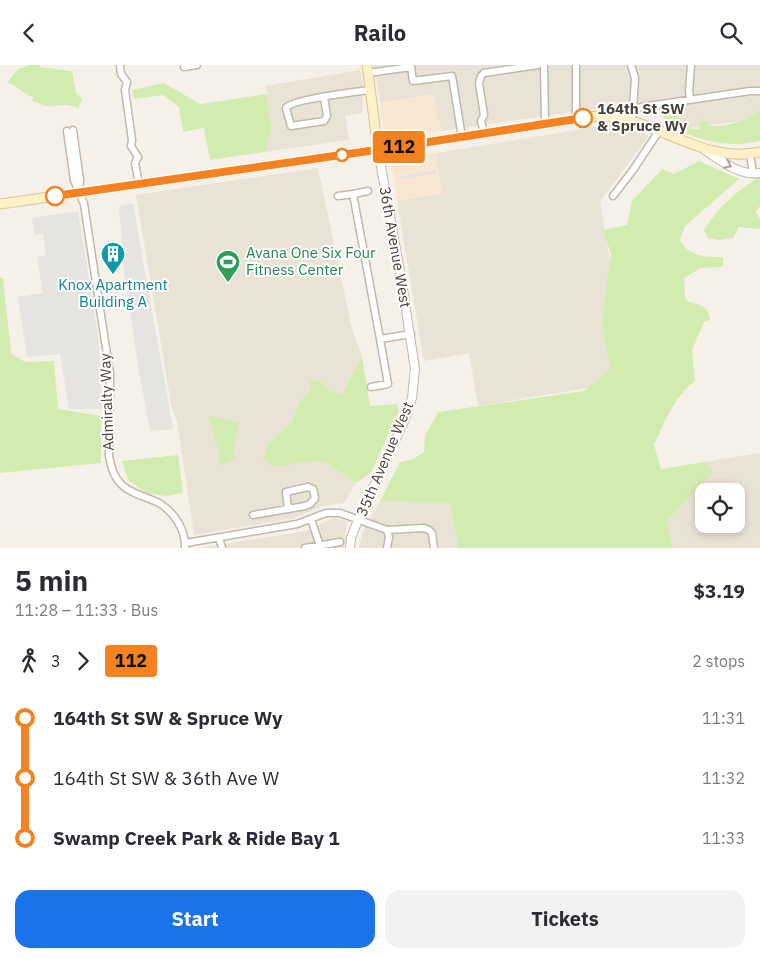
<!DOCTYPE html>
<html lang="en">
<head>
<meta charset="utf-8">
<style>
	:root { --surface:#fff; --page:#f2f2f3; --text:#2b2b33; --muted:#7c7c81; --accent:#1a73e8 }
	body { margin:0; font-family:"IBM Plex Sans",sans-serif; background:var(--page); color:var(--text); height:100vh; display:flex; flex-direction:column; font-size:19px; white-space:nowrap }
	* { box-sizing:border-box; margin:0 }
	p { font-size:16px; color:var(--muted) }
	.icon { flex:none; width:28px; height:28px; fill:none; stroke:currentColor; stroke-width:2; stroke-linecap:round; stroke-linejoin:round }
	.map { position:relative; height:483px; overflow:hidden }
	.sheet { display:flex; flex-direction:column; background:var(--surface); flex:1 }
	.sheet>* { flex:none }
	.badge { padding:0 10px; border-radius:4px; font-size:18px; line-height:32px }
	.tools { position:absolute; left:695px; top:418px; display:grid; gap:10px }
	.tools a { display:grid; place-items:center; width:50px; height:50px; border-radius:10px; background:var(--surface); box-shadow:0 2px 8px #0003; font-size:25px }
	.map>.badge { position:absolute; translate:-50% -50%; box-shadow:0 0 0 2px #fff }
	.legs { display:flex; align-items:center; gap:8px; height:55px; padding:0 15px; font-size:16px }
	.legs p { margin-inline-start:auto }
	.overview { display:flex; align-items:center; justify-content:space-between; height:85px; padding:0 15px }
	h1 { font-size:28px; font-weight:800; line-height:38px }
	.button { display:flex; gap:10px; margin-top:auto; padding:10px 15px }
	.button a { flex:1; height:58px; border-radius:15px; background:var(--accent); color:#fff; font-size:20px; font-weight:800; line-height:58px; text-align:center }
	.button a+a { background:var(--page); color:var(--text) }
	ul { padding:0 15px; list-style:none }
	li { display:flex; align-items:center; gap:18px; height:60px; font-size:19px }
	li i { display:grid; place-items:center; width:8px; height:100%; margin:0 6px; background:currentColor }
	li i::after { content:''; width:12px; height:12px; margin:-6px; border:4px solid; border-radius:50%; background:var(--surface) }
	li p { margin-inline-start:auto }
	li:first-child i { background:linear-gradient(#0000 50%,currentColor 0) }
	li:last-child i { background:linear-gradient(currentColor 50%,#0000 0) }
	header { display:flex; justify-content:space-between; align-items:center; height:65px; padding:0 15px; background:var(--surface); font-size:22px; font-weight:800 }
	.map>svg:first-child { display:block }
	.residential { fill:#e9e3d6; fill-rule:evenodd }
	.commercial { fill:#f8e7d3 }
	.green { fill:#d2ecaf }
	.parking { fill:#e6e4e0 }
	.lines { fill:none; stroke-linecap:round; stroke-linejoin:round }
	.minor-casing { stroke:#c1b9aa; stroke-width:9 }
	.tertiary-casing { stroke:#c1b9aa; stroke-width:10 }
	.secondary-casing { stroke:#d8c595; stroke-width:11 }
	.minor { stroke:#fff; stroke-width:6 }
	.tertiary { stroke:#fff; stroke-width:8 }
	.secondary { stroke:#fff0c8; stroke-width:9 }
	.oneway { stroke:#a4a09a }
	.line-1-casing { stroke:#fff; stroke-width:11 }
	.line-1 { stroke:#f58220; stroke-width:8 }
	.stop-1-dot { fill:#fff; stroke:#f58220; stroke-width:2.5 }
	.labels { text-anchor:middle; stroke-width:4; stroke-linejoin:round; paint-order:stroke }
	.stop-label { font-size:15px; font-weight:bold; fill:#494136; stroke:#fff; text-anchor:start }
	.street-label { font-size:15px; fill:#494136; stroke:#fff }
	.leisure-label { font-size:15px; fill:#27864d; stroke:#fff; text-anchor:start }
	.culture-label { font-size:15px; fill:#0d838f; stroke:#fff }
</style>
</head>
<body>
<header><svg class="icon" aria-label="back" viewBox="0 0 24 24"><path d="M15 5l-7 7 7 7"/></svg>Railo<svg class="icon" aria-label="search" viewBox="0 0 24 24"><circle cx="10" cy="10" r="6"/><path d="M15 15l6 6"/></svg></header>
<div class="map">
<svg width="760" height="483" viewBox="0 0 760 483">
	<rect width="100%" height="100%" fill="#f5f1e8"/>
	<path class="residential" d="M 374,0 L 760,0 L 760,51 L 757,54 L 683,64 L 677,48 L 678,32 L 441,66 L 433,29 L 380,38 Z
		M 360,5 L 363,22 L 362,48 L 345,51 L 349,75 L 265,87 L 272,63 L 266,21 Z
		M 607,60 L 630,62 L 649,71 L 600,136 L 613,214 L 612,319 L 478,341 L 469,288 L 424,296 L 397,136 L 442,128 L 436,88 Z
		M 318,103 L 352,264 L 362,291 L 342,330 L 327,324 L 322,317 L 312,322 L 298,339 L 293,356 L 268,379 L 291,399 L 314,396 L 326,398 L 356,418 L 344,438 L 322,441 L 294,453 L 194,470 L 177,356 L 172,344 L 136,130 Z
		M 760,388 L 760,483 L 673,483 L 668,455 L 712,409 L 712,404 L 704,397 ZM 704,426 L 736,426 L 736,459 L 704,459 Z
		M 380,436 L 450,438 L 458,483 L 359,483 L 363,466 Z
		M 333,453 L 347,456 L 344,483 L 199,483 L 306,466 Z"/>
	<path class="commercial" d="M 433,29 L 441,66 L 392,74 L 387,72 L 383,67 L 380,38 Z
		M 436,88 L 442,128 L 397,136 L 392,101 L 397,93 Z"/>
	<path class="green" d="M 29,0 L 39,0 L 40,2 L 72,6 L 76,28 L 82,34 L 78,43 L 68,40 L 46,41 L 32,36 L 33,32 C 23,29 18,21 7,18 L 18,4 Z
		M 164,18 L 200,39 L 267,29 L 272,63 L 265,87 L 210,95 L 204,63 L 183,67 L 179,42 L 163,30 L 134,34 L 132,25 Z
		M 760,44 L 760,76 C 752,77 744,79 736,79 C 712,79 669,69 659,45 L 677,48 L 686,63 L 699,64 L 702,54 L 709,61 C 730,61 744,58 760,44 Z
		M 699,96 L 739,114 L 685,161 L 680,175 C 689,192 705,192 723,192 L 723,202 L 701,203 L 684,213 L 685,234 L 687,236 C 699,240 709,240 710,255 L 704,257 L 692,285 L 695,316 C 674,332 665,356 654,380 L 661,404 L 704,397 L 712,404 L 712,409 L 668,455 L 673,483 L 458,483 L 450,438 L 380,436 L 400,397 L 413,394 L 424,387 L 425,371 L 438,347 L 584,326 L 610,305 L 602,258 L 611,189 L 603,165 L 627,160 L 632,136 L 662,104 L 674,109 Z
		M 760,112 L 760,141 L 756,147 L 760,154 L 760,164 L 739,162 L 733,173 L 718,175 L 708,173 L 704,165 C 717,143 737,125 760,112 Z
		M 0,213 L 3,213 L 11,288 L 25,297 L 54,296 L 58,344 L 101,351 L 101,398 L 0,408 Z
		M 362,291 L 370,341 L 397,339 L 399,346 L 371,408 L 356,418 L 326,398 L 314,396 L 281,401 L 273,401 L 263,394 L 268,379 L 293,356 L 298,339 L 312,322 L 309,315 L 322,317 L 327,324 L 342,330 Z
		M 208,351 L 239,357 L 233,386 L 235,394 L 219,401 L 219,387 Z
		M 178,390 L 183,428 L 166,431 L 146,428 L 128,415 L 122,396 Z"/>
	<path class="parking" d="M 435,105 L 435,109 L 401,114 L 401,111 Z
		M 133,138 L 144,201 L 173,364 L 150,366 L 139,307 L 124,207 L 119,141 Z
		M 78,146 L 98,271 L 103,344 L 69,344 L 60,289 L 27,292 L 18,232 L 43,228 L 37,192 L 46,190 L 43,169 L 35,170 L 32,153 Z"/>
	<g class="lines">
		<defs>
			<path id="minor" d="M 120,0 L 121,9 L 127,17 L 125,25 L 132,75 L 131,81 L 138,92 L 135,98 L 139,119
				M 544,0 L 545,59
				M 576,0 L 576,54
				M 631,0 L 635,13 L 633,45
				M 184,2 L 197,0
				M 368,8 L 411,2 L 413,16 L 452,11 L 462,72
				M 324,32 L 327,51 L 324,56 L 291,61 L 286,43 C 292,34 356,27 370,25
				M 690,35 L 689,26 L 691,0
				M 632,55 L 633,45 L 641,42 L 750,26 L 760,26
				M 73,65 L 80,115 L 79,126
				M 67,66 L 74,115 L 84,139 L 110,309 L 109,391 C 111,401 113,411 121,419 C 132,430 146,431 159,438 C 174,447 186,465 185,483
				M 484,68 L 481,56 L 484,50 L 479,18 L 481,11 L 484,8 L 538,0
				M 750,89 L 753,109
				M 353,129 L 368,126
				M 338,131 L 353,129 L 380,274 L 411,269
				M 613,131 L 633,105 L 659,66
				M 371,322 L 388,319 L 380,274
				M 253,450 L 305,441 L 310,439 L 315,433 L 313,424 L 308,422 L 286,427 L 288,444
				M 311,454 L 320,481
				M 387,465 L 389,472 L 387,483
				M 219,473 L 222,483
				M 186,478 L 297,459 L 326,448 L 340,448 L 387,465 L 424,463 L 429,465 L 432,468 L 434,483
				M 305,483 L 340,477"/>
			<path id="tertiary" d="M 705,85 C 721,96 740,111 760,108
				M 350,483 L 351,473 L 358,455 L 405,354 L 412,333 L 415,304 L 401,212 L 378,85"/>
			<path id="secondary" d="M 367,0 L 378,85
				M 0,139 L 390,83 L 597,51 C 657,51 699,100 760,87"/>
		</defs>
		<use href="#minor" class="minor-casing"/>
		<use href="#tertiary" class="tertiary-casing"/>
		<use href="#secondary" class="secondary-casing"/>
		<use href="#minor" class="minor"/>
		<use href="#tertiary" class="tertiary"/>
		<use href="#secondary" class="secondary"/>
	</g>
	<defs><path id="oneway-chevron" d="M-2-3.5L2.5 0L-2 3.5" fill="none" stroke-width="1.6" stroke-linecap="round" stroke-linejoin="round" transform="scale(1.25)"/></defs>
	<use class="oneway" href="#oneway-chevron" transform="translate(728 100) rotate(26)"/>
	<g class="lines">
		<defs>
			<path id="line-1" d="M 55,131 L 390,83 L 583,53"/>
		</defs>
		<use href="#line-1" class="line-1-casing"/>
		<use href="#line-1" class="line-1"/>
	</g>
	<defs>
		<symbol id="building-pin" viewBox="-11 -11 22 30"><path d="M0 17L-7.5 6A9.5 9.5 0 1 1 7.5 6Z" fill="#0f9aa8" stroke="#fff"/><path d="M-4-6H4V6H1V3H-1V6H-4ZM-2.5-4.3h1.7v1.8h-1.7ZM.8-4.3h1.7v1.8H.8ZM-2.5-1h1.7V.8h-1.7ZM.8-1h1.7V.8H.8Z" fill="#fff"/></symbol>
		<symbol id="stadium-pin" viewBox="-11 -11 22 30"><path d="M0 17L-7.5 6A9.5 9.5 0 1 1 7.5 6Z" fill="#2e9e5b" stroke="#fff"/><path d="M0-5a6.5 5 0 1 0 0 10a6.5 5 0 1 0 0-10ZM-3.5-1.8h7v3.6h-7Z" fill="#fff"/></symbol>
	</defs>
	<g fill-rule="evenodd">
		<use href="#building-pin" x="99" y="175" width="28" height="38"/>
		<use href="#stadium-pin" x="214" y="183" width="28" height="38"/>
	</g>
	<g class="stop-1-dot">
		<circle cx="583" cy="53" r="9"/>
		<circle cx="342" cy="90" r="6"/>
		<circle cx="55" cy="131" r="9"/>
	</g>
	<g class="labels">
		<g class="stop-label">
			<text x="597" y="49">164th St SW<tspan x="597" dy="17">&amp; Spruce Wy</tspan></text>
		</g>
		<g class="street-label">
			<text transform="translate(395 182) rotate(80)" y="5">36th Avenue West</text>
			<text transform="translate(107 337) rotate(-92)" y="5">Admiralty Way</text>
			<text transform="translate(385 394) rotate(-67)" y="5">35th Avenue West</text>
		</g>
		<g class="leisure-label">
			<text x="246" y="193">Avana One Six Four<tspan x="246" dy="17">Fitness Center</tspan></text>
		</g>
		<g class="culture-label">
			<text x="113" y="225">Knox Apartment<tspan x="113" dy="17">Building A</tspan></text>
		</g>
	</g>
</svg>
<div class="tools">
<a><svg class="icon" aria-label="locate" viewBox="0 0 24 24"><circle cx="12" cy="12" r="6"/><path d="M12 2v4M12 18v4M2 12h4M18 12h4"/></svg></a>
</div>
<b class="badge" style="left:399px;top:82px;background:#f58220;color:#111">112</b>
</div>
<section class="sheet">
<div class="overview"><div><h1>5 min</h1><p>11:28 – 11:33 · Bus</p></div><b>$3.19</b></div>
<div class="legs"><svg class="icon" aria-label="walk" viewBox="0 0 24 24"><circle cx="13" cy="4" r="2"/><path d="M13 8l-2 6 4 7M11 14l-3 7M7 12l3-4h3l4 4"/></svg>3<svg class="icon" aria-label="forward" viewBox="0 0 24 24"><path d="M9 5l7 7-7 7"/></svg><b class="badge" style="background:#f58220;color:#111">112</b><p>2 stops</p></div>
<ul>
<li><i style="color:#f58220"></i><b>164th St SW &amp; Spruce Wy</b><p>11:31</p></li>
<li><i style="color:#f58220"></i><span>164th St SW &amp; 36th Ave W</span><p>11:32</p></li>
<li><i style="color:#f58220"></i><b>Swamp Creek Park &amp; Ride Bay 1</b><p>11:33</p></li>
</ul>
<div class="button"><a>Start</a><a>Tickets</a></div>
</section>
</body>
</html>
